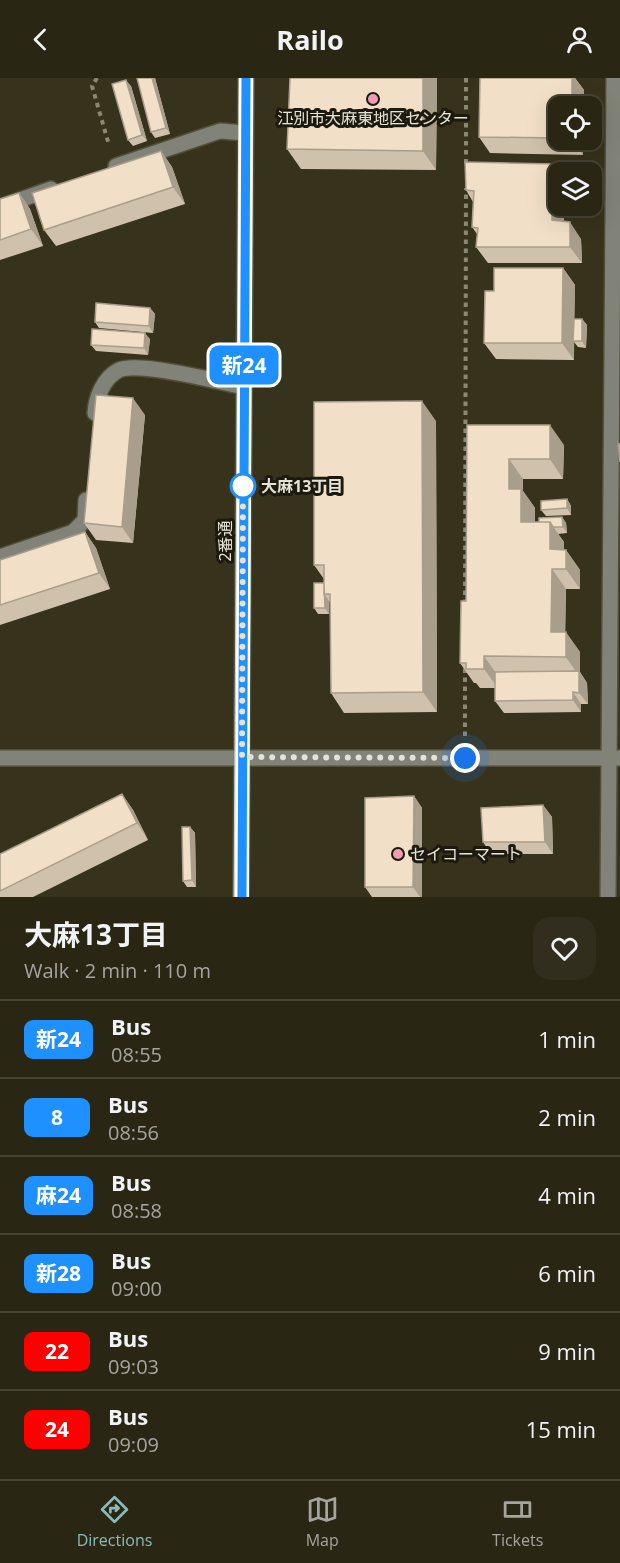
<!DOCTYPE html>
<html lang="en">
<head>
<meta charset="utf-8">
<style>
	:root { --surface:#292614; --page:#312e1d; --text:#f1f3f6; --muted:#a5a5a0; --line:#454334; --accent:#8bbbb9 }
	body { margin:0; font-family:"Open Sans","Noto Sans JP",sans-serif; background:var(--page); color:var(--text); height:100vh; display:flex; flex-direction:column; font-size:22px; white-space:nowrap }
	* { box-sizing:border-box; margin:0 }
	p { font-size:20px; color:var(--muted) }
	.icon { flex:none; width:33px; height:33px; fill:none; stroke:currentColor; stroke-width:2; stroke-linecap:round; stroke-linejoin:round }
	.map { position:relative; height:819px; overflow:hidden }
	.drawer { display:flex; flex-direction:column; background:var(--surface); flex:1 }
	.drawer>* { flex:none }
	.badge { padding:0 12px; border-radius:9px; font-size:21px; line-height:39px }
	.buttons { position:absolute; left:548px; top:18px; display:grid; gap:12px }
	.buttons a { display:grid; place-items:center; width:54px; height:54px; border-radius:12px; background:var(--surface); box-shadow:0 6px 24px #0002,0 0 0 2px var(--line); font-size:30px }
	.you { position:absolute; width:30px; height:30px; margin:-15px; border:4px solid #fff; border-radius:50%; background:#1a73e8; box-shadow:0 0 0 9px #1a73e833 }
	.map>.badge { position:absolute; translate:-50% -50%; box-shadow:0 0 0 3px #fff }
	.round { display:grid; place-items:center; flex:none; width:63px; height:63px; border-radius:18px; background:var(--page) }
	.summary { display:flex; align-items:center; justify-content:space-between; height:102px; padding:0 24px }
	h1 { font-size:28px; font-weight:700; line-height:45px }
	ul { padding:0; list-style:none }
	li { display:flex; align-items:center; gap:18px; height:78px; padding:0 24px; border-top:2px solid var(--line) }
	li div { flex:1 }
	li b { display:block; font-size:22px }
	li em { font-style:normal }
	li .badge { min-width:66px; font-weight:700; text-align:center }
	header { display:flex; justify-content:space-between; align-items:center; height:78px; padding:0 24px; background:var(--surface); font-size:27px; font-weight:700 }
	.menu { display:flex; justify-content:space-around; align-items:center; height:84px; border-top:2px solid var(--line); background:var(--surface); font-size:16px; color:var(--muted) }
	.menu a { display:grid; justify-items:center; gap:3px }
	.menu .active { color:var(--accent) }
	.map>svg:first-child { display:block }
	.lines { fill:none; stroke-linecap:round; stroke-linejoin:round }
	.minor-casing { stroke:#534e39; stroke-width:18 }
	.major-casing { stroke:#534e39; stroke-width:18 }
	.path { stroke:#8a8774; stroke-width:4; stroke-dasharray:4.5 4.5; stroke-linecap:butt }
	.minor { stroke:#818378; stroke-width:15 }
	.major { stroke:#d0d5be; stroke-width:15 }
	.wall { fill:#cfc1ab }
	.shaded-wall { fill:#a99d8b }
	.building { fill:#f1e0c7; stroke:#a99d8b; stroke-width:1.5 }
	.line-casing { stroke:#fff; stroke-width:14 }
	.line { stroke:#1e90ff; stroke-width:9 }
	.walk { stroke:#e5e3d5; stroke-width:6; stroke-dasharray:0 10.8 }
	.poi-dot { fill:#f19ab1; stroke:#1c1a0f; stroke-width:2 }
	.stop-dot { fill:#fff; stroke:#1e90ff; stroke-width:3 }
	.labels { text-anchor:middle; stroke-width:6; stroke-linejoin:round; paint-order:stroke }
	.poi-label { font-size:16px; fill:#e5e3d5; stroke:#1c1a0f }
	.stop-label { font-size:16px; font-weight:bold; fill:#e5e3d5; stroke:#1c1a0f; text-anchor:start }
	.street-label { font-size:16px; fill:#e5e3d5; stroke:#1c1a0f }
</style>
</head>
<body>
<header><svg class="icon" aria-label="back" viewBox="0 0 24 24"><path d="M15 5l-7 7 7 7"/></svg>Railo<svg class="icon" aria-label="person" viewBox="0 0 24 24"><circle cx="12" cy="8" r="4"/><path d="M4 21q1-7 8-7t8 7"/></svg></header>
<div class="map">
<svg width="620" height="819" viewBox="0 0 620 819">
	<rect width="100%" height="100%" fill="#37321b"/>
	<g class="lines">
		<defs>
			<path id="minor" d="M 116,88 L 220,53 L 245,55
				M 0,129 L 51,111
				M 95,335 C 96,320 103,300 119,292 C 139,283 219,304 244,309
				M 0,479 L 73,454 L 85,442 L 86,422
				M 0,680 L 620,680
				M 608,819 L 614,0"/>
			<path id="major" d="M 241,819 L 246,0"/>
		</defs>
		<use href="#minor" class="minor-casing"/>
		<use href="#major" class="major-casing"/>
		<path class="path" d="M 97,0 L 92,8 L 109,67
			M 466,0 L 466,88
			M 465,526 L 466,110
			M 465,658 L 465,587"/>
		<use href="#minor" class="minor"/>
		<use href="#major" class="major"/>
	</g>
	<path class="wall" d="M 137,0 L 155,0 L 170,56 L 155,60 L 151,54 Z
		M 290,0 L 437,0 L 436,92 L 301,91 L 287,71 Z
		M 480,0 L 575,0 L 584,12 L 584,28 L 558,28 L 558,62 L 583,62 L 583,77 L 490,75 L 479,59 Z
		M 131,8 L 147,63 L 133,68 L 128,62 Z
		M 161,73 L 172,89 L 185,126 L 56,168 L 44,152 Z
		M 553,86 L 559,94 L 558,94 L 558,128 L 564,128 L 564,143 L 581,161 L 582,185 L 488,185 L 476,169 L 477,156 L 472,149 L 473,124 L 466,112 Z
		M 19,115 L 30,131 L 43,168 L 0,182 L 0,121 Z
		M 566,128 L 582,128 L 582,129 L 567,129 Z
		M 563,190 L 575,207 L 574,241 L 582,241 L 587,247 L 586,270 L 578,269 L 574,264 L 574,282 L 496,281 L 484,265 L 494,213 Z
		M 150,230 L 155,236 L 153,255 L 99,250 L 95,244 Z
		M 150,261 L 148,277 L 96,273 L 91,267 Z
		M 145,337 L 133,465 L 96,462 L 84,445 Z
		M 436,343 L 437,634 L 344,635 L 331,615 L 330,524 L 329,523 L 329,536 L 318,536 L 314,530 L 324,505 L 324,501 L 314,487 Z
		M 467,347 L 564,367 L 563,401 L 523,401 L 523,413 L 535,430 L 535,444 L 539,444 L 562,439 L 566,445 L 567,455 L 558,456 L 564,464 L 564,472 L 566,472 L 580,492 L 580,511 L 566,511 L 565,554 L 580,574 L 580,594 L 587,605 L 588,626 L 581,626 L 581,634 L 504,635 L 495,623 L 495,610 L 480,610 L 476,605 L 474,605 L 460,585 L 466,523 Z
		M 567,421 L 571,428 L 571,437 L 546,438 L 541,432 Z
		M 85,454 L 96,470 L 110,511 L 0,547 L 0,482 Z
		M 122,716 L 133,732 L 148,762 L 33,819 L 0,819 L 0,776 Z
		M 414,718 L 422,730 L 422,819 L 372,819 L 365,809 Z
		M 543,727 L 552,739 L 553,776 L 491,776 L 483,764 Z
		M 190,749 L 195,755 L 196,809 L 187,809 L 183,803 Z"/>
	<path class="shaded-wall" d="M 152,0 L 155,0 L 170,56 L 166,50 Z
		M 423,0 L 437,0 L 436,92 L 423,73 Z
		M 572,0 L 575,0 L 584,12 L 584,28 L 572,28 Z
		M 126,2 L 131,8 L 147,63 L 142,57 Z
		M 572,62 L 583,62 L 583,77 Z
		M 161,73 L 172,89 L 185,126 L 173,109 Z
		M 553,86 L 559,94 L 558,94 L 558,128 L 564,128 L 564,158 L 552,142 Z
		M 19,115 L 30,131 L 43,168 L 31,151 Z
		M 570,144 L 581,161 L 582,185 L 570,169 Z
		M 563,190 L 575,207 L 574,282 L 562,265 Z
		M 150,230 L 155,236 L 153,255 L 149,248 Z
		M 582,241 L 587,247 L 586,270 L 582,263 Z
		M 145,255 L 150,261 L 148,277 L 144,270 Z
		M 133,320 L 145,337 L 133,465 L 122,449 Z
		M 422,323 L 436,343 L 437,634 L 423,614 Z
		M 550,347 L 564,367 L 563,401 L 550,381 Z
		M 509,381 L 523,401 L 523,413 L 535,430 L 535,464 L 521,444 L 509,411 Z
		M 567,421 L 571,428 L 571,437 L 567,430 Z
		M 562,439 L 566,445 L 567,455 L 563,449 Z
		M 550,444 L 564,464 L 564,491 L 550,471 Z
		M 85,454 L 96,470 L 110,511 L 99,495 Z
		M 566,472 L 580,492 L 580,511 L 566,491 Z
		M 552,491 L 566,511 L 565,574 L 551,554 Z
		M 325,517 L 329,523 L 329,536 L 325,530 Z
		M 566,554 L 580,574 L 580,594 L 587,605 L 588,626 L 579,615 L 579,598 L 566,579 Z
		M 484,578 L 498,598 L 498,610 L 484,591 Z
		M 573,614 L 581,626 L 581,634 L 573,622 Z
		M 122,716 L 133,732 L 148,762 L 137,745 Z
		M 414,718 L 422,730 L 422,819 L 420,819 L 413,809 Z
		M 543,727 L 552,739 L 553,776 L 545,764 Z
		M 190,749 L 195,755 L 196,809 L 192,802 Z"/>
	<path class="building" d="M 137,0 L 152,0 L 166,50 L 151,54 Z
		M 290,0 L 423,0 L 423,73 L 287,71 Z
		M 480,0 L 572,0 L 572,28 L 558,28 L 558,60 L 479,59 Z
		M 126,2 L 142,57 L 128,62 L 112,6 Z
		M 161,73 L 173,109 L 44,152 L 32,115 Z
		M 465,84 L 553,86 L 552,142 L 570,144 L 570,169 L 476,169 L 478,150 L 472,149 L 474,113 L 466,112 Z
		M 19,115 L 31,151 L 0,162 L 0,121 Z
		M 494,190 L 563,190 L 562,265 L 484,265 L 485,213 L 494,213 Z
		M 96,225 L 150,230 L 149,248 L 95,244 Z
		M 574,241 L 582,241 L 582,263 L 573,263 Z
		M 92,251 L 145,255 L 144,270 L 91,267 Z
		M 96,317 L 133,320 L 122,449 L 84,445 Z
		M 422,323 L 423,614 L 331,615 L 330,516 L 324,516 L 324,487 L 314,487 L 314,324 Z
		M 467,347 L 550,347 L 550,381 L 509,381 L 509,411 L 521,411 L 521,444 L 550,444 L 550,471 L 566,472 L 566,491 L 552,491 L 551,554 L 566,554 L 566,579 L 484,578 L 484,591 L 466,591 L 466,585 L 460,585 L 461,523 L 466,523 Z
		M 618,366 L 620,366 L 620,384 Z
		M 567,421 L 567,430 L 541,432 L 541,423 Z
		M 562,439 L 563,449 L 553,449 L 550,444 L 539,444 L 539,440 Z
		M 85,454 L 99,495 L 0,527 L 0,482 Z
		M 314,505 L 324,505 L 325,530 L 314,530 Z
		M 579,593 L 579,615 L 573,614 L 573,622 L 495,623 L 495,594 Z
		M 122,716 L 137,745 L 0,813 L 0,776 Z
		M 414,718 L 413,809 L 365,809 L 365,720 Z
		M 543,727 L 545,764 L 483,764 L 481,730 Z
		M 182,749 L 190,749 L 192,802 L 183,803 Z"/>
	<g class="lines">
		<defs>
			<path id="line" d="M 242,819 L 246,0"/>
		</defs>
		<use href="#line" class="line-casing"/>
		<use href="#line" class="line"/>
		<path class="walk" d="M 243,408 L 243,402 L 242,679 L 465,680"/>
	</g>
	<g class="poi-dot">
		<circle cx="373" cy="21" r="6"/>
		<circle cx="398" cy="776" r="6"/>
	</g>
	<circle class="stop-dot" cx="243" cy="408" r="12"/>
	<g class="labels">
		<g class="poi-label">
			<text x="373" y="46">江別市大麻東地区センター</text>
			<text x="410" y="782" text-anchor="start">セイコーマート</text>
		</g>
		<g class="stop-label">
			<text x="261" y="414">大麻13丁目</text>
		</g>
		<g class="street-label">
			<text transform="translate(225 463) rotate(-90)" y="6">2番通</text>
		</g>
	</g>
</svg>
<div class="buttons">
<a><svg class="icon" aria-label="locate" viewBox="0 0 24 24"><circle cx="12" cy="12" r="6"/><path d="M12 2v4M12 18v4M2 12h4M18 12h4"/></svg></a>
<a><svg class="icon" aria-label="layers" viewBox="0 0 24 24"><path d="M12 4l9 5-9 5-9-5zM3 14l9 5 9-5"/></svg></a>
</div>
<div class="you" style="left:465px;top:680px"></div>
<b class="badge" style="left:244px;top:287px;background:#1e90ff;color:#fff">新24</b>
</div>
<section class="drawer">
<div class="summary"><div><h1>大麻13丁目</h1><p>Walk · 2 min · 110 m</p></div><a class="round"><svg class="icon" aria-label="heart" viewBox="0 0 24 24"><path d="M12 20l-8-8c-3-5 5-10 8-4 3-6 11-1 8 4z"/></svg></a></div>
<ul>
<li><span class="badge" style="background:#1e90ff;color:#fff">新24</span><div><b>Bus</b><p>08:55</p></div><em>1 min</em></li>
<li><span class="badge" style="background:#1e90ff;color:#fff">8</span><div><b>Bus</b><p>08:56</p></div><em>2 min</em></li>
<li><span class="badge" style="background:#1e90ff;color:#fff">麻24</span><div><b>Bus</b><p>08:58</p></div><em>4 min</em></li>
<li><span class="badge" style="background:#1e90ff;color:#fff">新28</span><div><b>Bus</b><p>09:00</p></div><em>6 min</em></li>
<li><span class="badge" style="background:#f00;color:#fff">22</span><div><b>Bus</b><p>09:03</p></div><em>9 min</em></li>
<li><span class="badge" style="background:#f00;color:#fff">24</span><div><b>Bus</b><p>09:09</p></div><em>15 min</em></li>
</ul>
</section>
<nav class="menu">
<a class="active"><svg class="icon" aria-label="directions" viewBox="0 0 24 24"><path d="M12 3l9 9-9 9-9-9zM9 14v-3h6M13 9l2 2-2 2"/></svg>Directions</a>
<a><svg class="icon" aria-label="map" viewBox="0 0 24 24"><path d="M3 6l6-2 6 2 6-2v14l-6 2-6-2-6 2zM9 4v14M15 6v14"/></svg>Map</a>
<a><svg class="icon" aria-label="tickets" viewBox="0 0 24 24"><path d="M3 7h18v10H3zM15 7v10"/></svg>Tickets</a>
</nav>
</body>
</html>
